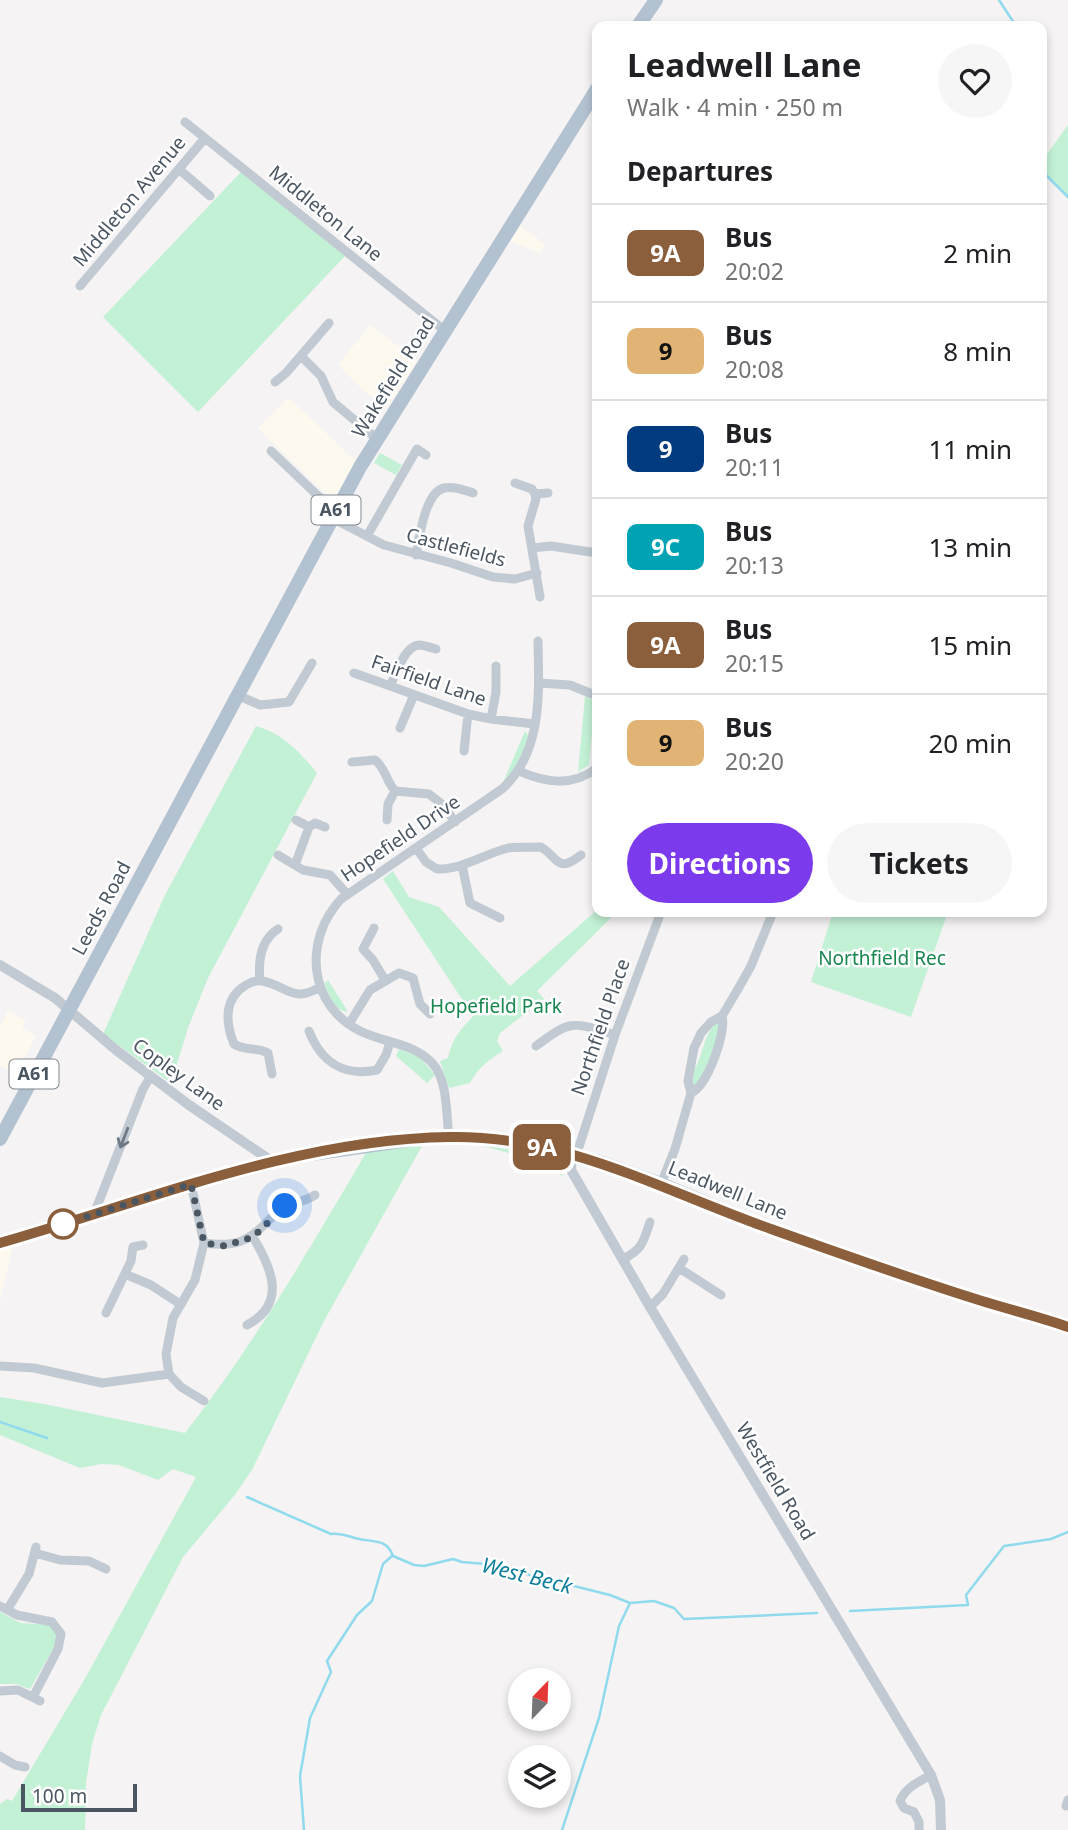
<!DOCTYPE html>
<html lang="en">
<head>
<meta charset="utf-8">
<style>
	:root { --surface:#fff; --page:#f6f6f6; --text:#202124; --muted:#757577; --line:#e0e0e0; --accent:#7c3aed }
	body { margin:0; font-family:"Noto Sans",sans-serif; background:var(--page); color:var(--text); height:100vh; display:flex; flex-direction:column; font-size:26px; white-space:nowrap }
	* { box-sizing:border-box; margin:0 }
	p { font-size:23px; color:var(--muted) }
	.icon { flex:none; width:38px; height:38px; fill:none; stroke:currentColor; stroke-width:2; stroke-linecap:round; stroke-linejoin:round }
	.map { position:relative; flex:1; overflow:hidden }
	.sheet { position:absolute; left:592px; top:21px; width:455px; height:896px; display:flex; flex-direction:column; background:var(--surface); border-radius:14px; box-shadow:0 4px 10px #0003 }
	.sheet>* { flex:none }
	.badge { padding:0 14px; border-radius:10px; font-size:24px; line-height:46px }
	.needle { width:46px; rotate:23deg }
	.controls { position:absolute; left:508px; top:1668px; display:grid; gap:14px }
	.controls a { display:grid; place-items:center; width:63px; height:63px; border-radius:50%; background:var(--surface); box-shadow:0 4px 10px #0003; font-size:35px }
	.scale { position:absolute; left:21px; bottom:18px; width:116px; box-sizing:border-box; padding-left:7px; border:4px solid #4a5661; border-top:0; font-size:19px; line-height:24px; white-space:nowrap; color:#4a5661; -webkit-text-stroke:5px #fff; paint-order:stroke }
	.you { position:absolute; width:35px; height:35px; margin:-18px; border:5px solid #fff; border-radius:50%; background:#1a73e8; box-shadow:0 0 0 10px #1a73e833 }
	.map>.badge { position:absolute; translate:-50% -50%; box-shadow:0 0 0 4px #fff }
	h2 { padding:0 35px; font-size:26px; line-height:63px }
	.round { display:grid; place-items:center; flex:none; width:74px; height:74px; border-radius:37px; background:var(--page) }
	.summary { display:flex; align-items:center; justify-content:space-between; height:119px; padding:0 35px }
	h1 { font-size:33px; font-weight:700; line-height:52px }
	.action { display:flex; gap:14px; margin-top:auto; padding:14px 35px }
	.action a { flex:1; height:80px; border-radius:42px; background:var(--accent); color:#fff; font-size:28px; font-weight:700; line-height:80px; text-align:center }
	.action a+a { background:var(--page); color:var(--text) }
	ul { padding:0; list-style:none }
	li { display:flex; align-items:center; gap:21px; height:98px; padding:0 35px; border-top:2px solid var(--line) }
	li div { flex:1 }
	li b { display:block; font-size:26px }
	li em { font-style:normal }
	li .badge { min-width:77px; font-weight:700; text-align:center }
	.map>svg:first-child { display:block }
	.commercial { fill:#fdf9ef }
	.green { fill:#c3f1d5 }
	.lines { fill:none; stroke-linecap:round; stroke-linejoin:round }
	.stream { stroke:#90daee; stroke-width:2.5 }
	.minor { stroke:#c1cad2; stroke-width:9 }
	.tertiary { stroke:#c1cad2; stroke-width:10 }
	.primary { stroke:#b3c2d1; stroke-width:14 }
	.oneway { stroke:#6e7983 }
	.line-casing { stroke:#fff; stroke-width:16 }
	.line { stroke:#8b5e3c; stroke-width:10 }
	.walk { stroke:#4a5661; stroke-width:7; stroke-dasharray:0 12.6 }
	.stop-dot { fill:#fff; stroke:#8b5e3c; stroke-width:3.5 }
	.labels { text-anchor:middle; stroke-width:5; stroke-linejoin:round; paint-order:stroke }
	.shield { fill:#fff; stroke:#808990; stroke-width:2 }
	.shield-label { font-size:18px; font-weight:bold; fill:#4a5661 }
	.street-label { font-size:19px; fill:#4a5661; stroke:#fff }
	.park-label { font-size:19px; fill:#17864f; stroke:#fff }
	.water-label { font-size:21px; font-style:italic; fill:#0c7c9b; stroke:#fff }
</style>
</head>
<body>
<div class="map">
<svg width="1068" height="1830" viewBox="0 0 1068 1830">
	<rect width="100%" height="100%" fill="#f5f3f3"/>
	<path class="commercial" d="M 520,226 L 545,244 L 540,254 L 510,241 Z
		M 370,325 L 417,361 L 387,408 L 364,391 L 338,365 Z
		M 289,398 L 356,461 L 333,501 L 258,428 Z
		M 8,1011 L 26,1020 L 22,1028 L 36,1036 L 15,1074 L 0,1066 L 0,1026 Z
		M 12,1247 L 9,1265 L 0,1302 L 0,1250 Z"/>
	<path class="green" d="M 1068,125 L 1068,197 L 1046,175 L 1042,161 Z
		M 241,172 L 345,256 L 198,412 L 103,317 Z
		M 380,453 L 402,465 L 396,475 L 374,463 Z
		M 585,696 L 595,701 L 589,765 L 578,772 Z
		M 256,726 C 282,733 300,752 317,773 L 208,978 L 188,1028 L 171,1083 L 103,1034 L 165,895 Z
		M 525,731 L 529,737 L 516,768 L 502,785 Z
		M 393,871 L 409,897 L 439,907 L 510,986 L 597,910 L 597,912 L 617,912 L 537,991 L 544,999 L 500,1033 L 497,1041 L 503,1051 C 489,1060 478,1067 470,1083 L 449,1088 L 440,1061 L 448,1058 C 453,1037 459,1032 473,1016 L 383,879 Z
		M 833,912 L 948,912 L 911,1017 L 811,982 Z
		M 328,980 L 347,1010 L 347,1012 C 333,1009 330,995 324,984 Z
		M 718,1021 L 721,1027 L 709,1061 L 696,1086 L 693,1086 L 692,1072 C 703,1062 701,1036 718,1021 Z
		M 399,1049 L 420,1057 L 435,1075 L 427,1083 L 396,1056 Z
		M 475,1144 L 547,1156 L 565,1178 L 544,1162 Z
		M 422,1146 L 324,1321 L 252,1470 L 234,1496 L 183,1557 L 101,1715 L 92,1744 L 86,1783 L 85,1830 L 0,1830 L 0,1804 L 7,1799 L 12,1801 L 87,1675 L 196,1477 L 173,1469 L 158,1480 L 119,1465 L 101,1464 L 80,1468 L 0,1435 L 0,1397 L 44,1404 L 185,1433 C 254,1345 310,1248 367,1151 Z
		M 0,1612 L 21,1623 L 51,1625 L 57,1636 L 54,1647 L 30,1689 L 16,1684 L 0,1684 Z"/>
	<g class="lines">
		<path class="stream" d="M 999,0 L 1016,26
			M 1041,176 L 1046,175 L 1068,197
			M 0,1422 L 47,1438
			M 247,1497 L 331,1534 C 343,1532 348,1537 359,1539 C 374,1542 387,1539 393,1556 L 414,1565 L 424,1566 L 453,1559 L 462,1562 L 486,1564 L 610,1595 L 630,1603 L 654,1601 L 674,1608 L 684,1619 L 817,1613
			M 850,1611 L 968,1605 L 966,1595 L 1004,1546 L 1051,1539 L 1068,1532
			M 304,1830 L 300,1776 L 310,1718 L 331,1672 L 327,1661 L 357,1615 L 372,1601 L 383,1564 L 392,1556
			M 562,1830 L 599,1718 L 619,1626 L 630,1603"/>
		<path class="minor" d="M 185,122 L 444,330
			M 180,170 L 210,196
			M 80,286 L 205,138
			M 301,356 L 321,376 L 333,402 L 377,439
			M 275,382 L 286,373 L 329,323
			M 271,451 L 335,512
			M 515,483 L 532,489 L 535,494 L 536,499 L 528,526 L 540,597
			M 535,494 L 548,493
			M 332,518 L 384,545 L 451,563 L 493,577 L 515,579 L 537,573
			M 367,536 L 417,449 L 426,455
			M 532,548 L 551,546 L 597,553
			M 416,555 C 419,539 425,492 444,488 C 454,486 464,490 473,493
			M 354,673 L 468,714 L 491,719 L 535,724
			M 539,683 L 570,685 L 597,696
			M 390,686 C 396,675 404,646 419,645 C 425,645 431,648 436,649
			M 237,695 L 260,705 L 289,702 L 312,663
			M 491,719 L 496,692 L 496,666
			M 400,728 L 414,695
			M 464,751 L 468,714
			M 352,762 L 375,760 C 385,767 386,781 395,791 L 429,794 L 443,805 L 455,822
			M 519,771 C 546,783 572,787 597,768
			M 296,820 L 309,827 L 315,823 L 325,827
			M 387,820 L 388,804 L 395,791
			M 416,848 L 426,862 L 437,869 C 462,870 484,854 508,848 C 513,847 535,847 541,847 C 559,858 557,874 581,855
			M 278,855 L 303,870 L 330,875 L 347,894
			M 295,865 L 309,827
			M 462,865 L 470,903 L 500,918
			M 374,928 L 363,949 L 373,960 L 385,980
			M 260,980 C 258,961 261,940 278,929
			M 349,1024 L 370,990 L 399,973 L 413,978 L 420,1004 L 430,1014
			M 309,1031 C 321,1062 344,1077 377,1070 L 386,1055 L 390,1042
			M 536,1046 C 572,1019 572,1022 615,1035
			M 272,1074 L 268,1053 C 257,1047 244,1051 234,1044 C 225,1022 224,998 246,985 C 251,982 257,980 262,981 C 286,985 293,1004 320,987
			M 691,1093 C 707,1087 727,1032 722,1016
			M 449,1137 C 446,1115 448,1081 433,1064 C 415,1043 384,1043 360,1031 C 308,1005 303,940 341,899 L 502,789 C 543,752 539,693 538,641
			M 576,1156 L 615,1035 L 661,912
			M 191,1184 L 204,1243 L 195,1280 L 173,1318 L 166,1354 L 169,1374 L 181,1387 L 204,1401
			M 661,1184 L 675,1149 L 691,1093 L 688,1081 L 694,1048 L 701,1033 L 711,1022 L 722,1016 L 738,989 L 751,966 L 773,912
			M 94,1214 L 143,1089 L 151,1076
			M 204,1243 C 234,1247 247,1243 268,1221 C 273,1216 278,1209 284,1206 C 295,1202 305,1202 315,1195
			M 623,1259 C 643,1249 643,1242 650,1222
			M 679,1268 L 721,1295
			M 125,1274 L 151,1285 L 180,1304
			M 650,1307 L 663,1294 L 684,1259
			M 106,1313 L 131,1261 L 133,1247 L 143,1245
			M 247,1325 C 288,1303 271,1267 253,1237
			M 0,1366 L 34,1368 L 102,1383 L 169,1374
			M 35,1553 L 60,1560 L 89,1561 L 106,1569
			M 0,1606 L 17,1615 L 52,1622 L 61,1634 L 58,1649 L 33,1697
			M 7,1610 L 29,1574 L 36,1547
			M 0,1691 L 18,1690 L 40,1701
			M 0,1756 L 15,1765 L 25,1767
			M 1066,1806 L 1068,1800
			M 919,1830 L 919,1822 L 914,1812 L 904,1808 L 900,1801 C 905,1788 918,1782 931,1775"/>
		<path class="tertiary" d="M 0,965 L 55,998 L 116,1050 L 189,1105 L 273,1162
			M 572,1154 L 571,1170 L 650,1307 L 931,1775 L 940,1800 L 941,1830"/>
		<path class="primary" d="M 638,26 L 656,0
			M 0,1139 L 360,467 L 597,89
			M 0,1243 L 191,1184 L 298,1156 L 423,1138 L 475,1137 L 531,1145 L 600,1162 L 661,1184 L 756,1224 L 981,1301 L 1068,1327"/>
	</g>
	<defs><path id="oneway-shaft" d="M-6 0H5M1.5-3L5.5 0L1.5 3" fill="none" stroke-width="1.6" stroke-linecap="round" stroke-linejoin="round" transform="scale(1.75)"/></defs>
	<use class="oneway" href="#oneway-shaft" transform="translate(124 1138) rotate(111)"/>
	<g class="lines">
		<defs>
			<path id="line" d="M 0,1243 C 147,1201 296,1139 450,1137 C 567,1135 665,1192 771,1229 C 841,1254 911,1279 982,1301 C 1011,1310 1040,1317 1068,1327"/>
		</defs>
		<use href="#line" class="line-casing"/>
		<use href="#line" class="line"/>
		<path class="walk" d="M 63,1224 L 191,1184 L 204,1243 L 225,1246 L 253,1237 L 285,1206"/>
	</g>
	<circle class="stop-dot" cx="63" cy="1224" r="14"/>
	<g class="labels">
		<g class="shield">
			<rect x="311.5" y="495.5" width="49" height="29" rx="5"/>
			<rect x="9.5" y="1059.5" width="49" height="29" rx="5"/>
		</g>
		<g class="shield-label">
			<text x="336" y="516">A61</text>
			<text x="34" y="1080">A61</text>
		</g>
		<g class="street-label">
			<text transform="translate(129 201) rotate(-50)" y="7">Middleton Avenue</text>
			<text transform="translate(326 213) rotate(39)" y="7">Middleton Lane</text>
			<text transform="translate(393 377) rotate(-58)" y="7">Wakefield Road</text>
			<text transform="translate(456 547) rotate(15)" y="7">Castlefields</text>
			<text transform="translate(429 680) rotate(19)" y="7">Fairfield Lane</text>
			<text transform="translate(400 838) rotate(-34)" y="7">Hopefield Drive</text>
			<text transform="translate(101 908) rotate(-62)" y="7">Leeds Road</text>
			<text transform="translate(600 1027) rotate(-71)" y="7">Northfield Place</text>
			<text transform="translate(179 1074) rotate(36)" y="7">Copley Lane</text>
			<text transform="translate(728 1190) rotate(22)" y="7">Leadwell Lane</text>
			<text transform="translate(776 1481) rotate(59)" y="7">Westfield Road</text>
		</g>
		<g class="park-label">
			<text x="882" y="965">Northfield Rec</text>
			<text x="496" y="1013">Hopefield Park</text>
		</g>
		<g class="water-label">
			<text transform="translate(527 1576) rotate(14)" y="7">West Beck</text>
		</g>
	</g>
</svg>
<div class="controls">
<a><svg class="needle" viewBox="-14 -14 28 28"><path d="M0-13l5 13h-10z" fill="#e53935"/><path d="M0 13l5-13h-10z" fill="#757577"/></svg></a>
<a><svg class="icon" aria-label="layers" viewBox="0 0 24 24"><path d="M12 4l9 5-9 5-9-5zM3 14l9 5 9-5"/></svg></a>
</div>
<div class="scale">100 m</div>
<div class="you" style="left:285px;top:1206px"></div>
<b class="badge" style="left:542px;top:1147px;background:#8b5e3c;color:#fff">9A</b>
<section class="sheet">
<div class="summary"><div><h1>Leadwell Lane</h1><p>Walk · 4 min · 250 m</p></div><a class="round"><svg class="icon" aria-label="heart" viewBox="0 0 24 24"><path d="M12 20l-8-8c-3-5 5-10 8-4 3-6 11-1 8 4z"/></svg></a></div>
<h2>Departures</h2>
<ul>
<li><span class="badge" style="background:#8b5e3c;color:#fff">9A</span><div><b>Bus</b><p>20:02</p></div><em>2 min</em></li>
<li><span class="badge" style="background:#e1b475;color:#111">9</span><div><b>Bus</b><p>20:08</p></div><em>8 min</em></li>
<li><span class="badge" style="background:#003b80;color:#fff">9</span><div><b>Bus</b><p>20:11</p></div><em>11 min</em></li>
<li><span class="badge" style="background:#00a3b4;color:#fff">9C</span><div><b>Bus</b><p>20:13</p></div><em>13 min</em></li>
<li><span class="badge" style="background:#8b5e3c;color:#fff">9A</span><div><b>Bus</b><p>20:15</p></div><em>15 min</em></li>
<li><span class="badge" style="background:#e1b475;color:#111">9</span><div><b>Bus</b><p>20:20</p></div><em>20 min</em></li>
</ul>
<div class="action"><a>Directions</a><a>Tickets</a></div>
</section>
</div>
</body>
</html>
